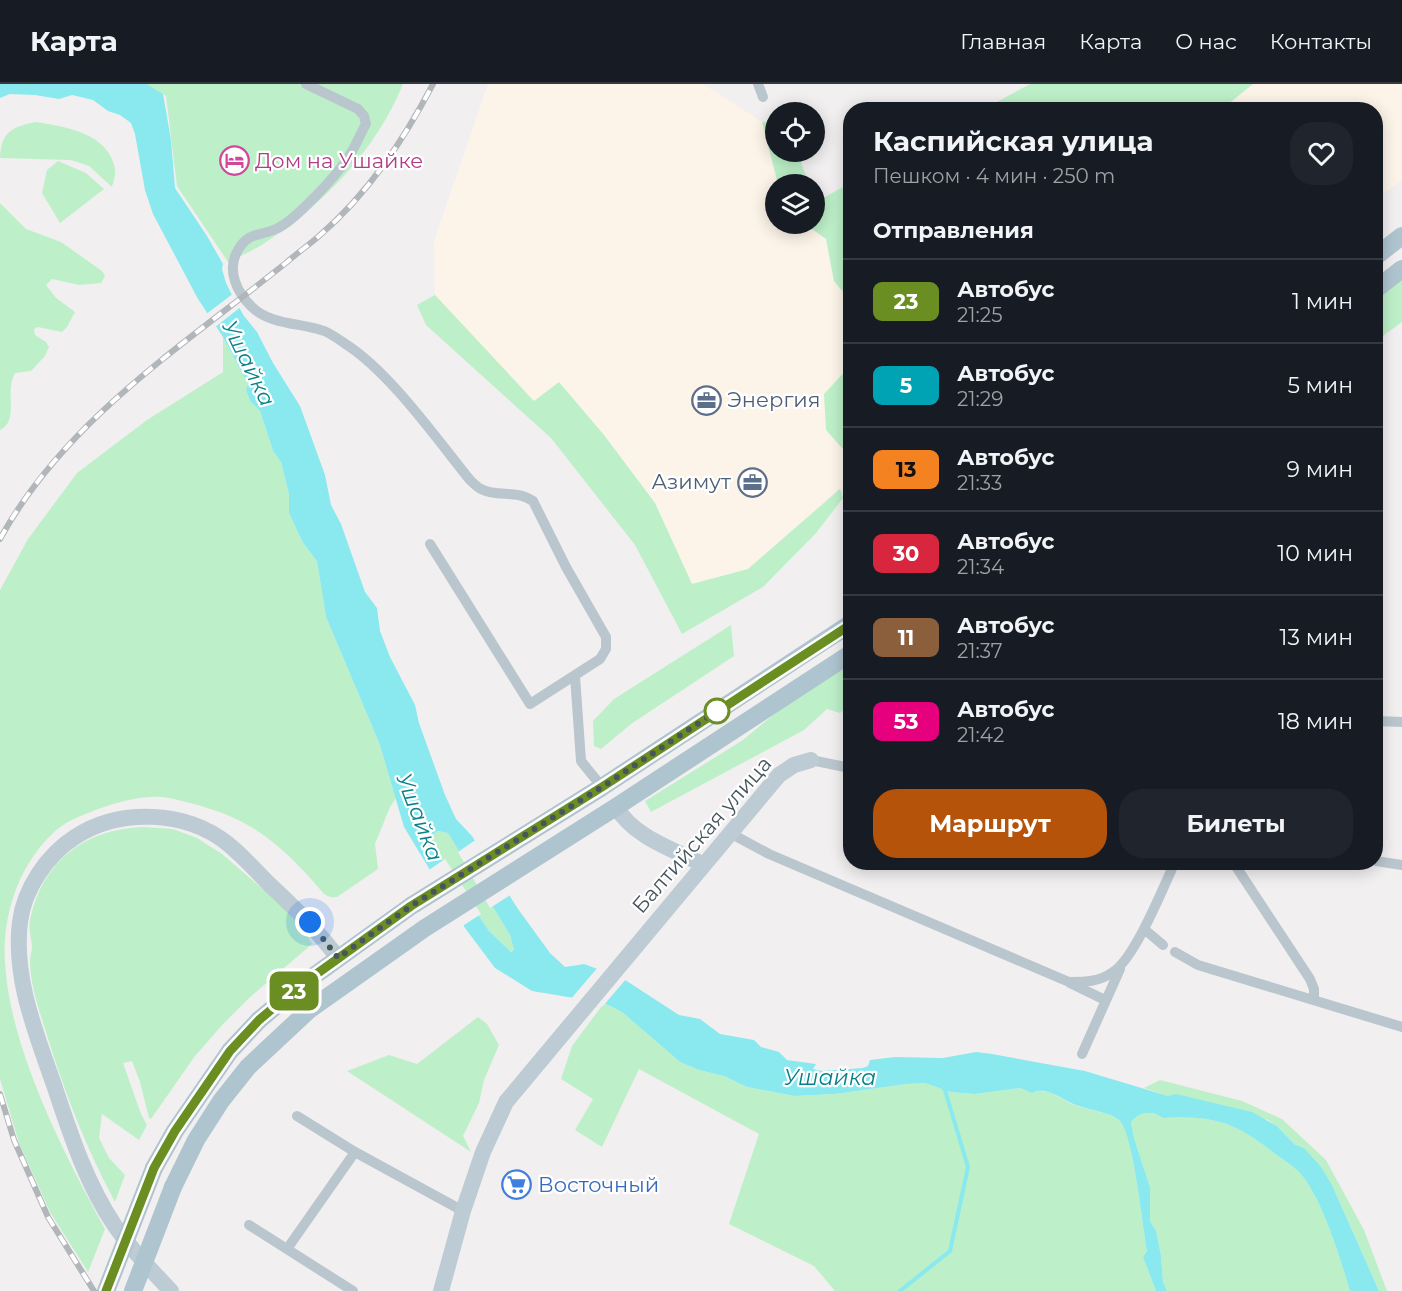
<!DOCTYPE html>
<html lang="ru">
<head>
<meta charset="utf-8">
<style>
	:root { --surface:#171b24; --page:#20242c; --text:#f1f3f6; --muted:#9ea1a6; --line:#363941; --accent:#b45309 }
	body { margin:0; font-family:Montserrat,sans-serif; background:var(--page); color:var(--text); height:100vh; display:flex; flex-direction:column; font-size:22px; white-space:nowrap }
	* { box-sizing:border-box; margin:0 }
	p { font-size:20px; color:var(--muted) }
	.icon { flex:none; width:33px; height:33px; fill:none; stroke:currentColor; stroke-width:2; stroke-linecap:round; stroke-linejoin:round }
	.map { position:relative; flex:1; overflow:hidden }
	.drawer { position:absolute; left:843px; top:18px; width:540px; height:768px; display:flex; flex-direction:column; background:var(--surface); border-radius:24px; box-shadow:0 3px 15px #0003 }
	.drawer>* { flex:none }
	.badge { padding:0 12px; border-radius:9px; font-size:21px; line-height:39px }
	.fabs { position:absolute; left:765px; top:18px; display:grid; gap:12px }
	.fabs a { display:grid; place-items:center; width:60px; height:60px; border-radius:50%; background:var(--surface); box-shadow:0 3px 15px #0003; font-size:30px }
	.you { position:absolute; width:30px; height:30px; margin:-15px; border:4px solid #fff; border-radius:50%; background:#1a73e8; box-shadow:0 0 0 9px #1a73e833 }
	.map>.badge { position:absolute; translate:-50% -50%; box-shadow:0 0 0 3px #fff }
	h2 { padding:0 30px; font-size:22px; line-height:54px }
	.round { display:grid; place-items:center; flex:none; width:63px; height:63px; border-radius:24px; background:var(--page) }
	.overview { display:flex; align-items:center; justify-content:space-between; height:102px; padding:0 30px }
	h1 { font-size:28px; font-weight:700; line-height:45px }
	.action { display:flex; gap:12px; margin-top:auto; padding:12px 30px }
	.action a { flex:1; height:69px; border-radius:24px; background:var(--accent); color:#fff; font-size:24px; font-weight:700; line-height:69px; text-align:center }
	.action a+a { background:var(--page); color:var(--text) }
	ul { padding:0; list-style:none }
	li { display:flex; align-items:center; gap:18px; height:84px; padding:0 30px; border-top:2px solid var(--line) }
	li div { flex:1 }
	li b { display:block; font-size:22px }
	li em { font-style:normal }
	li .badge { min-width:66px; font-weight:700; text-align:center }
	header { display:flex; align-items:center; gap:36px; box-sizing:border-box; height:84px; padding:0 30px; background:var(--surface); border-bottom:2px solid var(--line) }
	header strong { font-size:28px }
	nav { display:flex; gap:33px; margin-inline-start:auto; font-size:21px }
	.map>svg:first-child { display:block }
	.commercial { fill:#fdf4e9 }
	.green { fill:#bdf0c8 }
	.water { fill:#89e9ee; fill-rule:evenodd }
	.pier { fill:#f2eff0 }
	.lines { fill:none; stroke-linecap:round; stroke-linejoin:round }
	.stream { stroke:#89e9ee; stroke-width:4 }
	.street { stroke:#bac6cd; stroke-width:10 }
	.secondary { stroke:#bccbd4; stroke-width:16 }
	.primary { stroke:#aec4cf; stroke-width:18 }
	.rail-casing { stroke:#b1b6ba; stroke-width:6 }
	.rail { stroke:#fff; stroke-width:4; stroke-dasharray:11; stroke-linecap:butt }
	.primary-bridge { stroke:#aec4cf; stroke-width:18 }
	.line-casing { stroke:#fff; stroke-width:14 }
	.line { stroke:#6b8e23; stroke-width:9 }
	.walk { stroke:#47565d; stroke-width:6; stroke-dasharray:0 10.8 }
	.stop-dot { fill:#fff; stroke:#6b8e23; stroke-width:3 }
	.labels { text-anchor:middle; stroke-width:4.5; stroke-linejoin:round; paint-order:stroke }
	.hotel-label { font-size:21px; fill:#b23c85; stroke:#fff; text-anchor:start }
	.service-label { font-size:21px; fill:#4e5e75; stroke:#fff; text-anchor:start }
	.street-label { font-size:21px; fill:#47565d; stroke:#fff }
	.shop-label { font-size:21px; fill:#366cbe; stroke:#fff; text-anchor:start }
	.water-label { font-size:22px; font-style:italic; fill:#0a8188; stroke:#fff }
</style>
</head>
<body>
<header>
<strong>Карта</strong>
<nav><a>Главная</a><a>Карта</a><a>О нас</a><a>Контакты</a></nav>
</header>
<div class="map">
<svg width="1402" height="1207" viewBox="0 0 1402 1207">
	<rect width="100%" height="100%" fill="#f2eff0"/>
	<path class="commercial" d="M 488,0 L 703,0 L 762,38 L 777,95 L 778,100 L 776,100 L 776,140 L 805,140 L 826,155 L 834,197 L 850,216 L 850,407 L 839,405 L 748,485 L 692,500 L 655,419 L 604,351 L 559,298 L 534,318 L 435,211 L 434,157 Z
		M 1103,0 L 1402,0 L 1402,96 L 1376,115 L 1376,26 L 1124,25 Z"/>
	<path class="green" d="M 147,0 L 403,0 C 377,64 326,118 269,156 C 257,165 242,171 228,178 L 177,102 L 166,12 Z
		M 1030,0 L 1253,0 L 1222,25 L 984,25 Z
		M 35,38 C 64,42 109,49 115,85 C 116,91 113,98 112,103 L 89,82 L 71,76 L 0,74 C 1,48 12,43 35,38 Z
		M 762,38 L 775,39 L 776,68 L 797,68 L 809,100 L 778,100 Z
		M 58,77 L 86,89 L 104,105 L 60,139 L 42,109 L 47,86 Z
		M 850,99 L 850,216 L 834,197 L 826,155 L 805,140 L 814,140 L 815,115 L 816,118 Z
		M 0,119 L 26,145 L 61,158 L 102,187 L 105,192 L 101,199 L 79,201 L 52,195 L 46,201 L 56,214 L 75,228 L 67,243 L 62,248 L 38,243 L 34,245 L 35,251 L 46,258 L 49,263 L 45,272 L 31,287 L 15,289 C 4,309 20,336 0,346 Z
		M 1402,193 L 1402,238 L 1376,257 L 1376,213 Z
		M 435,211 L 534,317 L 559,298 L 604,351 L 655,419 L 692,500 L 748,485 L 840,405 L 843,414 L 816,449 L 763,503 L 682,550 L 635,461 L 551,354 L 426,241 L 417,221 Z
		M 223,253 L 248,300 L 246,306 L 250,317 L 260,327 L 273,367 L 281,378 L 289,410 L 289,429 L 303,459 L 317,477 L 326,533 L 380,661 L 396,714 L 390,723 L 375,760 L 378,785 L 337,813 L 330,813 L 324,810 C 303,785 278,759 251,743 C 227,728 196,720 169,714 C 150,710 125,716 107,722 C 90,728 68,735 54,748 C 19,781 2,830 5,879 C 10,965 64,1070 105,1145 L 88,1188 L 50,1128 L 19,1059 L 0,995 L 0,506 L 28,455 L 77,389 L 147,336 L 223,288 Z
		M 850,282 L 850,373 L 826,346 L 824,310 Z
		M 731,541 L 734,572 L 631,640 L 601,665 L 594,662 L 593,637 L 614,615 Z
		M 850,577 L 850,620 L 840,629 L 827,625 L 804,646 L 651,728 L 645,717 L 743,656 L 796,612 Z
		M 143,743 L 173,745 L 197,754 L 222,770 L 300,837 L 312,860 L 249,914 L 224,939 L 195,972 L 151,1035 L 149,1034 L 140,998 L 132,977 L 123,979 L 141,1030 L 147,1041 L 139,1056 L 102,1030 L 99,1054 L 109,1074 L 125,1091 L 115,1118 C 86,1064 64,1007 46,948 C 39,926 30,900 30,877 C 30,872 32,868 32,863 C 32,855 28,847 30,836 C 42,777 85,745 143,743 Z
		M 438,747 L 448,749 L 510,851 L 514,866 L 511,868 L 489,847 L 433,762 L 432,751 Z
		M 604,919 L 622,928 L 680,978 L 699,986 L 724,992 L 747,1003 L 794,1012 L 835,1010 L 907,1000 L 925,999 L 950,1008 L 975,1010 L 1020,1004 L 1032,1009 C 1046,1002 1062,1016 1074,1021 C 1086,1025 1113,1029 1121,1038 C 1133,1050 1143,1145 1147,1167 L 1143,1173 L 1156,1207 L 835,1207 L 814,1182 L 729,1140 L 759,1050 L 639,985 L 602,1063 L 575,1046 L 593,1015 L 561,995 L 572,962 Z
		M 478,933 L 487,940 L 499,961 L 484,996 L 479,1019 L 463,1052 L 471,1068 L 347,987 L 389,971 L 417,980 Z
		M 1160,996 L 1242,1017 L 1282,1035 L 1326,1076 L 1364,1146 L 1387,1207 L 1379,1207 L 1332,1101 L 1304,1064 L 1294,1060 L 1277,1042 L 1268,1036 L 1168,1012 L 1144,1004 Z
		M 1147,1028 L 1158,1031 L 1163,1034 C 1215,1032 1233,1037 1274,1069 C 1282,1075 1292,1081 1299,1088 C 1322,1113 1340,1174 1350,1207 L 1167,1207 L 1163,1198 L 1161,1171 L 1156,1147 L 1150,1137 L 1150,1103 L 1134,1054 L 1131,1038 L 1137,1031 Z"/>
	<path class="water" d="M 0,0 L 147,0 L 163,10 L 171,56 L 175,104 L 207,152 L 223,180 L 222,185 L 226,199 L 232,211 L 244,232 L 257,248 L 273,279 L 300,322 L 325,391 L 331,421 L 341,440 L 365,508 L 377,524 L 380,547 L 390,573 L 415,621 L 419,639 L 445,711 L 456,735 L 472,752 L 518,825 L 550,869 L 565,883 L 584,880 L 622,894 L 679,931 L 700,935 L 720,950 L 754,956 L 761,963 L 779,968 L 787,976 L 816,980 L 813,985 L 822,987 L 863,984 L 868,982 L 870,976 L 895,973 L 943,974 L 976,968 L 992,970 L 1085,987 L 1168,1012 L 1176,1010 L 1252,1028 L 1277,1042 L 1294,1060 L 1304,1064 L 1321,1083 L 1332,1101 L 1379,1207 L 1350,1207 C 1340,1174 1322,1113 1299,1088 C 1292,1081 1282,1075 1274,1069 C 1233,1037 1214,1032 1163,1034 C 1151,1026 1140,1027 1131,1038 L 1134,1054 L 1150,1103 L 1150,1137 L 1156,1147 L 1161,1171 L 1163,1198 L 1167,1207 L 1156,1207 L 1143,1173 L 1147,1167 C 1143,1146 1133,1046 1119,1036 C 1110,1028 1083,1025 1071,1019 C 1060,1014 1044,1002 1032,1009 L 1020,1004 L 975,1010 L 950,1008 L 925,999 L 907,1000 L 835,1010 L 794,1012 L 747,1003 L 724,992 L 699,986 L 680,978 L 622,928 L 604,919 L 532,907 L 495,884 L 465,844 L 404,743 L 380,661 L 326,533 L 317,477 L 303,459 L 289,429 L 289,410 L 281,378 L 273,367 L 260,327 L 250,317 L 246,306 L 248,300 L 223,253 L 198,215 L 153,130 L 145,106 L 135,50 L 131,39 L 120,31 L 108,27 L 93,16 L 72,11 L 59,15 L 35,11 L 10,10 L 0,14 ZM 438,747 L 448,749 L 510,851 L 514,866 L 511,868 L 489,847 L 433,762 L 432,751 Z"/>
	<path class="pier" d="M 234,209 L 242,222 L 214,244 L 205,231 Z
		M 477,755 L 512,810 L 490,824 L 458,768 Z
		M 445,775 L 481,830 L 461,843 L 426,788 Z
		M 599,882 L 627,894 L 603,922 L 570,916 Z"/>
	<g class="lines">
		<path class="stream" d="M 900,1207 L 950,1167 L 968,1083 L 944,1003"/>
		<path class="street" d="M 306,0 L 358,25 L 364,32 L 366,40 C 360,50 356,62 349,72 C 338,90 295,137 276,145 C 260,152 248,148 238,166 C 226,186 237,209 252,223 C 269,240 299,239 321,246 C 329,248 337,254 344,259 C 389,287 436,354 470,396 C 473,399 477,403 481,405 C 499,414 515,405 533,417 L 566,483 L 606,553 L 606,565 L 600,575 L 530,620 L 430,460
			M 758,0 L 763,13
			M 575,592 L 581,677 L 602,703
			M 1376,637 L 1402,638
			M 811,676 L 850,684
			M 730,749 L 769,770 L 1069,898 C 1085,898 1099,898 1113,888 C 1135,874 1163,804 1175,778
			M 1376,777 L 1402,781
			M 1233,778 L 1310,895 L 1314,905 L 1314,916
			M 1144,845 L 1163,861
			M 1175,868 L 1198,881 L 1402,943
			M 1070,899 L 1105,916
			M 1082,970 L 1120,885
			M 297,1032 L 355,1068 L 463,1127
			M 249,1141 L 353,1207
			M 287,1165 L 355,1068"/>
		<path class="secondary" d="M 616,723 C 634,753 672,765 702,780
			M 171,1207 C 151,1186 131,1165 115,1142 C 86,1099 70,1049 54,1001 C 36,949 13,894 20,838 C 24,805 47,771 75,753 C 119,724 186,726 228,760 C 243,772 256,787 270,801 C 295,824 318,847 338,874
			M 441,1207 L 463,1127 L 483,1068 L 506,1018 L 779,691 L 794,681 L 811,676"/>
		<path class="primary" d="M 1376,172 L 1402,152
			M 1376,205 L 1402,185
			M 154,1084 L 175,1047 L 230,967 L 259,936 L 297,904 L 411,822 L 602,703 L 850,540
			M 173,1103 L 196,1056 L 221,1017 L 248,983 L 309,926 L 425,844 L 616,723 L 850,570"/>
		<defs>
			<path id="rail" d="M 0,455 C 65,336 184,261 287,178 C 297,169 309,161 319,152 C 368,110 403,57 433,0
				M 0,1010 L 14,1056 L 48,1133 L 94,1207"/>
		</defs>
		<use href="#rail" class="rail-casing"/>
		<use href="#rail" class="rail"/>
		<path class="primary-bridge" d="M 106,1207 L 154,1084
			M 133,1207 L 173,1103"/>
	</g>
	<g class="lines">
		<defs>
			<path id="line" d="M 106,1207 L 154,1084 L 175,1047 L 230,967 L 259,936 L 297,904 L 411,822 L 602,703 L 850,541"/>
		</defs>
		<use href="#line" class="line-casing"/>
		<use href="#line" class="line"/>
		<path class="walk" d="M 310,838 L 338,874 L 411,822 L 602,703 L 717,627"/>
	</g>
	<defs>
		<symbol id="hotel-ring" viewBox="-11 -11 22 22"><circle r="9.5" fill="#fff" stroke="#d1479c" stroke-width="1.5"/><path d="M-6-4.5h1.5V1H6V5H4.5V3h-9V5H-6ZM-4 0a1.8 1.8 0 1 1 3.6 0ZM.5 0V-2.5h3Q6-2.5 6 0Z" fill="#d1479c"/></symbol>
		<symbol id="office-ring" viewBox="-11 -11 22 22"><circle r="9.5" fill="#fff" stroke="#5c6f8a" stroke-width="1.5"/><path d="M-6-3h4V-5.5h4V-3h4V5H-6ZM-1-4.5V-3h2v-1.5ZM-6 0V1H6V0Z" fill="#5c6f8a"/></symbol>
		<symbol id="supermarket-ring" viewBox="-11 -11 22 22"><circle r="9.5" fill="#fff" stroke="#3f7fe0" stroke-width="1.5"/><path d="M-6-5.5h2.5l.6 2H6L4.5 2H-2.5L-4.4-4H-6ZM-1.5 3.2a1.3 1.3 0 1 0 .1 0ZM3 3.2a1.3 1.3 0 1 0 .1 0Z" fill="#3f7fe0"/></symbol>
	</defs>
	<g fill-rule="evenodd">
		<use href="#hotel-ring" x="218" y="60" width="33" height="33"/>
		<use href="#office-ring" x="690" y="300" width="33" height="33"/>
		<use href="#office-ring" x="736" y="382" width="33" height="33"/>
		<use href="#supermarket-ring" x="500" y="1084" width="33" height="33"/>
	</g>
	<circle class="stop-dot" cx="717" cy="627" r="12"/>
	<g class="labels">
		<g class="hotel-label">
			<text x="255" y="84">Дом на Ушайке</text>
		</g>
		<g class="service-label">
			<text x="727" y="323">Энергия</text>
			<text x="731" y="405" text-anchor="end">Азимут</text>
		</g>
		<g class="street-label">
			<text transform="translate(702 751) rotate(-49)" y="7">Балтийская улица</text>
		</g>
		<g class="shop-label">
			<text x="538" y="1108">Восточный</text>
		</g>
		<g class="water-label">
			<text transform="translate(249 279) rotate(64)" y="8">Ушайка</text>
			<text transform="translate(420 733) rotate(69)" y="8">Ушайка</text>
			<text x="830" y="1001">Ушайка</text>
		</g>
	</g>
</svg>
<div class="fabs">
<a><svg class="icon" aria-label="locate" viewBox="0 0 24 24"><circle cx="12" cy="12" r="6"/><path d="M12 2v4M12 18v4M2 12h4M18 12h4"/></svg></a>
<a><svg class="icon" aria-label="layers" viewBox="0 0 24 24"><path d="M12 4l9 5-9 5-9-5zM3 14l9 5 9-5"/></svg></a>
</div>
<div class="you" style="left:310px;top:838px"></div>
<b class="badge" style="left:294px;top:907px;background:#6b8e23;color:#fff">23</b>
<section class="drawer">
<div class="overview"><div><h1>Каспийская улица</h1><p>Пешком · 4 мин · 250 m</p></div><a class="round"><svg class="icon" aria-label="heart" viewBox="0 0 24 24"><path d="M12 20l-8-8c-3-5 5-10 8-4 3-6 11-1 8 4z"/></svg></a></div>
<h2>Отправления</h2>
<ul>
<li><span class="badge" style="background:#6b8e23;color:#fff">23</span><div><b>Автобус</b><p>21:25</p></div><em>1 мин</em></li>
<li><span class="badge" style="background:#00a3b4;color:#fff">5</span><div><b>Автобус</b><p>21:29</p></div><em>5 мин</em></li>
<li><span class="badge" style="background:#f58220;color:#111">13</span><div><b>Автобус</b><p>21:33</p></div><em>9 мин</em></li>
<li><span class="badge" style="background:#d7263d;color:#fff">30</span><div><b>Автобус</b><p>21:34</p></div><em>10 мин</em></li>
<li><span class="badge" style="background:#8b5e3c;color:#fff">11</span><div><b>Автобус</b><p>21:37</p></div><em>13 мин</em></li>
<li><span class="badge" style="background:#e6007e;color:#fff">53</span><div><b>Автобус</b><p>21:42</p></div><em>18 мин</em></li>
</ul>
<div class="action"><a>Маршрут</a><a>Билеты</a></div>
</section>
</div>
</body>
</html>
